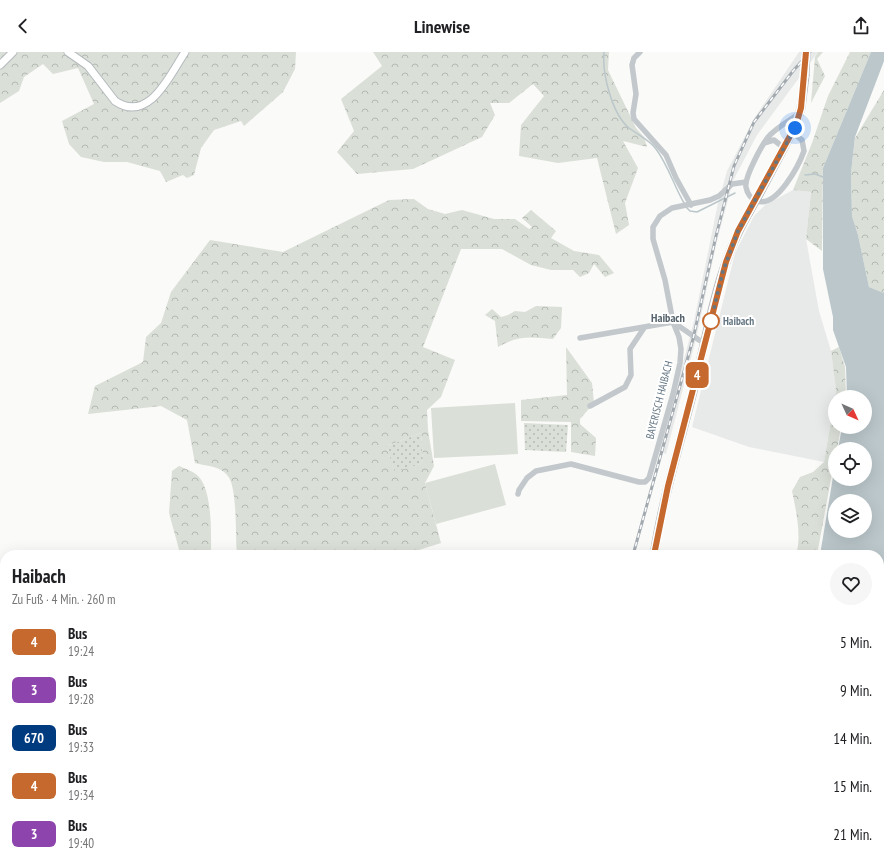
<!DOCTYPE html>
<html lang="de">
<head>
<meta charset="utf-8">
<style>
	:root { --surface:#fff; --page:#f6f6f6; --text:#202124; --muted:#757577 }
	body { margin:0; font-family:"PT Sans Narrow",sans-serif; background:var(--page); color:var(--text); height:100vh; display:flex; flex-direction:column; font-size:15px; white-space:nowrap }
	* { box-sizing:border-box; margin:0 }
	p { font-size:13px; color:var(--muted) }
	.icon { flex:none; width:22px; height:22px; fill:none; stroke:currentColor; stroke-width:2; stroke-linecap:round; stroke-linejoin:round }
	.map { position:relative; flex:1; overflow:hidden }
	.drawer { position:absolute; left:0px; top:498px; width:884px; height:316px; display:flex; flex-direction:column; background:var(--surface); border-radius:16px 16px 0 0; box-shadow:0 4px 16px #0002 }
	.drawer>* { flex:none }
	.badge { padding:0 8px; border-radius:6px; font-size:14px; line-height:26px }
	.needle { width:26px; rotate:134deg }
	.buttons { position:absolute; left:828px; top:338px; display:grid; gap:8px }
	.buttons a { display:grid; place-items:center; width:44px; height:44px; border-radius:50%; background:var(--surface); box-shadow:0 4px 16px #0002; font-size:20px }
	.you { position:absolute; width:20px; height:20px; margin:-10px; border:3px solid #fff; border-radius:50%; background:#1a73e8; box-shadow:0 0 0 6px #1a73e833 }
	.map>.badge { position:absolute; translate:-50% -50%; box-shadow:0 0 0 2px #fff }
	.round { display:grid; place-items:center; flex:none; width:42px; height:42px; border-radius:21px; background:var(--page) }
	.head { display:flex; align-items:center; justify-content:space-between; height:68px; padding:0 12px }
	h1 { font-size:19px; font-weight:800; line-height:30px }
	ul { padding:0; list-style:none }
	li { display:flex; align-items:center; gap:12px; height:48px; padding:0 12px }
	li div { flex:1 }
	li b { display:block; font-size:15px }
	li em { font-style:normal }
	li .badge { min-width:44px; font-weight:700; text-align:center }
	header { display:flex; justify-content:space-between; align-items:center; height:52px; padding:0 12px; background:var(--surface); font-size:18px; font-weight:800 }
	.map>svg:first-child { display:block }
	.built { fill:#e8e9e9 }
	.grass { fill:url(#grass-dots) }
	.forest { fill:url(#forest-crowns); fill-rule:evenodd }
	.pitch { fill:#dadfd7 }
	.water { fill:#bbc7cb; fill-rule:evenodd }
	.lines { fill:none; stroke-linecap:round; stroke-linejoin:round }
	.stream { stroke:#bbc7cb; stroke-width:1.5 }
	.major-casing { stroke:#b5babe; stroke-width:9 }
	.minor { stroke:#c3c8cc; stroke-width:5.5 }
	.major { stroke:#fff; stroke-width:7 }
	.rail-casing { stroke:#a2aab0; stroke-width:3 }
	.rail { stroke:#fff; stroke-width:1.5; stroke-dasharray:4.5; stroke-linecap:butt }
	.major-bridge-casing { stroke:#b5babe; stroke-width:9; stroke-linecap:butt }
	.major-bridge { stroke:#fff; stroke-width:7 }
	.line-casing { stroke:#fff; stroke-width:9 }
	.line { stroke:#c6692e; stroke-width:6 }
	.walk { stroke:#657683; stroke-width:4; stroke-dasharray:0 7.2 }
	.stop-dot { fill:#fff; stroke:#c6692e; stroke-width:2 }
	.labels { text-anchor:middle; stroke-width:4; stroke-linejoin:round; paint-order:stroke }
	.stop-label { font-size:11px; font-weight:bold; fill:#657683; stroke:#fff; text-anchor:start }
	.street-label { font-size:11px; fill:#657683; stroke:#fff }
	.neighbourhood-label { font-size:12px; font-weight:bold; fill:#57646e; stroke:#fff }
</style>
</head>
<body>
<header><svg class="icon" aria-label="back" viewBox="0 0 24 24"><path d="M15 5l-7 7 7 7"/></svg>Linewise<svg class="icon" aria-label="share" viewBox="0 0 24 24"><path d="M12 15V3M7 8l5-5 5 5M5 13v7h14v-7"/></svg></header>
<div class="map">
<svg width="884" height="814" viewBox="0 0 884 814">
	<defs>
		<pattern id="grass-dots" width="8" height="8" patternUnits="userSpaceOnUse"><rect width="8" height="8" fill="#dadfd7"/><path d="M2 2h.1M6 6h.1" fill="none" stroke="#b4b9b4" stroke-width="1.8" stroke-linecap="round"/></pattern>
		<pattern id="forest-crowns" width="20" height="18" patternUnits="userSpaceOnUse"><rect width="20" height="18" fill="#dadfd7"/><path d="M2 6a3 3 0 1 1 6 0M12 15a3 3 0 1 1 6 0" fill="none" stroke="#b4b9b4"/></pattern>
	</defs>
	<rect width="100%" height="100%" fill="#fafaf8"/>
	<path class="built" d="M 799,0 L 818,0 L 757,83 L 733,129 L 717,189 L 696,287 L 666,402 L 657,399 L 666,376 L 694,269 L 718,151 L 727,119 L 755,65 Z
		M 793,138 L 811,140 L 806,187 L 819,259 L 831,299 L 836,338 L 824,410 L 749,395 L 692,375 L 735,201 L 754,164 L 765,153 Z"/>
	<path class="grass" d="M 524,371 L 568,373 L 566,400 L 525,398 Z
		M 421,381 L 423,408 L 420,412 L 395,421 L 386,394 Z
		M 520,809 L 556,809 L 550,814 L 508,814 L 519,813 Z"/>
	<path class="forest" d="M 0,0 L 296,0 L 295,17 L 283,40 L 244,74 L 241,69 L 214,78 L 201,96 L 194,123 L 187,126 L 183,123 L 166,130 L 160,119 L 127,110 L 104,110 L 81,105 L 69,92 L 62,69 L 94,52 L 78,16 L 53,22 L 43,12 L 24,25 L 19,39 L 0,51 Z
		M 373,0 L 609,0 L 608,18 L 636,76 L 644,85 L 647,95 L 623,89 L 638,116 L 625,151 L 629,173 L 616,182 L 597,106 L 558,111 L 519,104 L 521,73 L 544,44 L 533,32 L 509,51 L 490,51 L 495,63 L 482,85 L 413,117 L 357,122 L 337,100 L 354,79 L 341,47 L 382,14 Z
		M 818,0 L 823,0 L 817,7 L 825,24 L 811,51 L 815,5 Z
		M 850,0 L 871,0 L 823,116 L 822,199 L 806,187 L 811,140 L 793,138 L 812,91 L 828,44 Z
		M 884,38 L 884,240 L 883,242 L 869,235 L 858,183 L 852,164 L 851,121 L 855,86 Z
		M 414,147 L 428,157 L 445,162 L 462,158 L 494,167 L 515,167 L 529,177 L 532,175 L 522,166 L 531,158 L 556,179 L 551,186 L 574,199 L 599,203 L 614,221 L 605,225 L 594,212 L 589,221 L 580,225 L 573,218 L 551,218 L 531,213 L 502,197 L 461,197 L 423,295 L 455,308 L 441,345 L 427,358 L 428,378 L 434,414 L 425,431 L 441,491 L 403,503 L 237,503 C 235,486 238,433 227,423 C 220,414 206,414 195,411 L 187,368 L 161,354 L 88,362 L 95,334 L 143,310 L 146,285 L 161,271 L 171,240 L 210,188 L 283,200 L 389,148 ZM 421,381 L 423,408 L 420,412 L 395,420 L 386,394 Z
		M 536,254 L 562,255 L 561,276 L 553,287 C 529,285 519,283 498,295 L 495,269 L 485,263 L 492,257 L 501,265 L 508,263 L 515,259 L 525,260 Z
		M 566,295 L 592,331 L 594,351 L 580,367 L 580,372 L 596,386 L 595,404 L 571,400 L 571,370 L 521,369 L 521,348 L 567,343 Z
		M 839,295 L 845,315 L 846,345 L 835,345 L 836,338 L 831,299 Z
		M 835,345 L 835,375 L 841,375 L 837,397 L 835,397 L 835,405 L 817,503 L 796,503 C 802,483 796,459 792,439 L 800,425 L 813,420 L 824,410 Z
		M 179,414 C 186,417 193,419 198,424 C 213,439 211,484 211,503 L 182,503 L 180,501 L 169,461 L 172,419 Z
		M 5,622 L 5,809 L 519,809 L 518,811 L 499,814 L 0,814 L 0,623 Z
		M 559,809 L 661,809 L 662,814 L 555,814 Z
		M 756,809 L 820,809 L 820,814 L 757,814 Z"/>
	<path class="pitch" d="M 515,351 L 518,402 L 434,406 L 431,356 Z
		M 495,412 L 506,453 L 436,472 L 425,431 Z"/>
	<path class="water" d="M 871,0 L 884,0 L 884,9 L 855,85 L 851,121 L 852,164 L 858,183 L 869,235 L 883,241 L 884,240 L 884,814 L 829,814 L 828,809 L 879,809 L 879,503 L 820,503 L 835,413 L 835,427 L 865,427 L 865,397 L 838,397 L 842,375 L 865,375 L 865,345 L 847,345 L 846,315 L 833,278 L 833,265 L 823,217 L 823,116 ZM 835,449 L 865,449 L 865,479 L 835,479 Z"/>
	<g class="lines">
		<path class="stream" d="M 604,0 C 602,22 612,62 629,76 C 638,83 650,88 656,97 C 668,113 674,134 684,151
			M 805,123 L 815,122 L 823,125
			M 686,155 L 690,159 L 697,160 L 735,141
			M 0,813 L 8,809"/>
		<defs>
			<path id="major" d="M 68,0 L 88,14 L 115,49 C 149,72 170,23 185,0
				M 0,13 L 13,0
				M 762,137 L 796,73 L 801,56 L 805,24
				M 654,503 C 663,445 681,388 695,332 C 709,275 718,213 748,162
				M 691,809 L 693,814"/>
		</defs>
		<use href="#major" class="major-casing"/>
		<path class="minor" d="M 640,0 L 634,6 L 632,13 L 636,42 L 633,61 L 634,67 L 666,103 L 676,126 L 691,153
			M 793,81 L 802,88 L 804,99 C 799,113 777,156 757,149 C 751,147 747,141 746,135 C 744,126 763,90 770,83 C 779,74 790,68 800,61
			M 764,91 L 774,88 L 784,96
			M 580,286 L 673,270 L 699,288 L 706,291
			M 590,354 L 625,335 L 631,323 L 630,297 L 644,276
			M 518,442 L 519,438 L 527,426 L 536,419 L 571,412 L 639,430 L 645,430 L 649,426 L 673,342 L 680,311 L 681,297 L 679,285 L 673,270 L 665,228 L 653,187 L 653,175 L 660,164 L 672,156 L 710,148 L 719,144 L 732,132 L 746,130
			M 705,809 L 706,814"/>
		<use href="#major" class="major"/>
		<defs>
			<path id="rail" d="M 633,503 L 693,287 L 716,184 L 734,114 L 754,70 L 793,19 L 810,0
				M 669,809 L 670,814"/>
		</defs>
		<use href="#rail" class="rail-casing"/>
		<use href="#rail" class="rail"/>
		<defs>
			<path id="major-bridge" d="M 805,24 L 806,0
				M 748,162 L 762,137"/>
		</defs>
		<use href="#major-bridge" class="major-bridge-casing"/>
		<use href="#major-bridge" class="major-bridge"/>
	</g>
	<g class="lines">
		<defs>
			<path id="line" d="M 654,503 L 668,434 L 726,210 L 738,179 L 796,73 L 801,56 L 806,0"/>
		</defs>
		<use href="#line" class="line-casing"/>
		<use href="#line" class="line"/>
		<path class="walk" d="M 711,269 L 723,219 L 738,179 L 795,76"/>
	</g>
	<circle class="stop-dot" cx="711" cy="269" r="8"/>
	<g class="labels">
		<g class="stop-label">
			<text x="723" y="273">Haibach</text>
		</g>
		<g class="street-label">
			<text transform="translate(659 348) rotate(-76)" y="4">BAYERISCH HAIBACH</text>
		</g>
		<g class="neighbourhood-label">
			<text x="668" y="270">Haibach</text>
		</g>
	</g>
</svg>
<div class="buttons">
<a><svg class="needle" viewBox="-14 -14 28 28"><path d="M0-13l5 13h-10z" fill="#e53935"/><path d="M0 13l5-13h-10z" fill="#757577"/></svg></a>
<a><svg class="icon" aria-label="locate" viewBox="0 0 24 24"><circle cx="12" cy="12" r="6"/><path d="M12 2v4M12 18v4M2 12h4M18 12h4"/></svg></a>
<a><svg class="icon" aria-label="layers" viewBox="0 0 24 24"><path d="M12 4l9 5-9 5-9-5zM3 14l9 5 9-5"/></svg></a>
</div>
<div class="you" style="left:795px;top:76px"></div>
<b class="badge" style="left:697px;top:323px;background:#c6692e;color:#fff">4</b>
<section class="drawer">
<div class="head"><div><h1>Haibach</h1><p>Zu Fuß · 4 Min. · 260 m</p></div><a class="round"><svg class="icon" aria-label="heart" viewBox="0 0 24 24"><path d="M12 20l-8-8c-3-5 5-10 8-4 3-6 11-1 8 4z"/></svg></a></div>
<ul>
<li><span class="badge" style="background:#c6692e;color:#fff">4</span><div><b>Bus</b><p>19:24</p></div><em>5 Min.</em></li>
<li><span class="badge" style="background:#8e44ad;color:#fff">3</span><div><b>Bus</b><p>19:28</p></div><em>9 Min.</em></li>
<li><span class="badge" style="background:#003b80;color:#fff">670</span><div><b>Bus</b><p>19:33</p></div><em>14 Min.</em></li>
<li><span class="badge" style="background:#c6692e;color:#fff">4</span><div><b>Bus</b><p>19:34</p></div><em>15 Min.</em></li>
<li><span class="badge" style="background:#8e44ad;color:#fff">3</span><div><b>Bus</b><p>19:40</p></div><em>21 Min.</em></li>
</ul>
</section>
</div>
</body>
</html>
